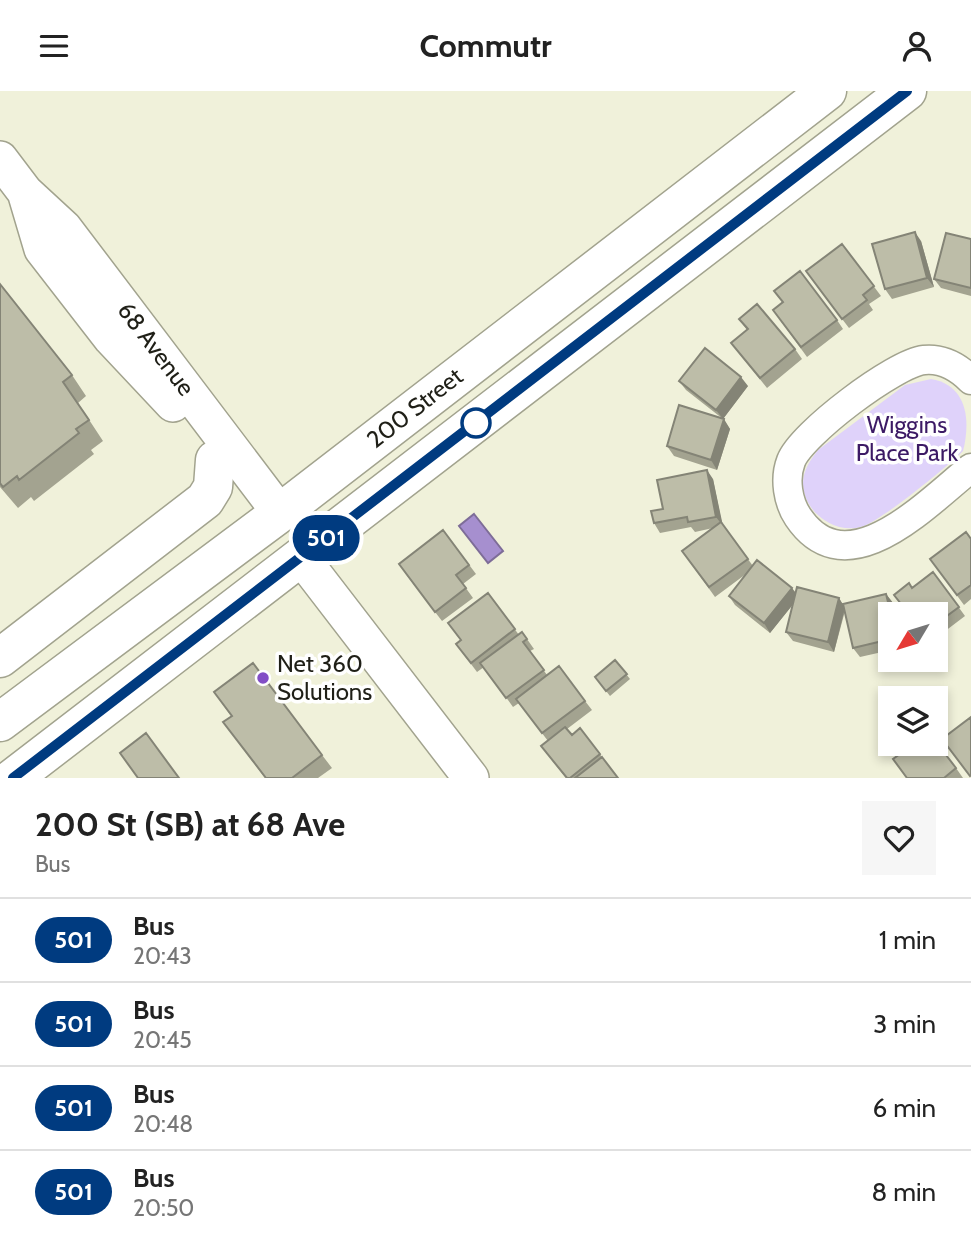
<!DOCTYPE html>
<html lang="en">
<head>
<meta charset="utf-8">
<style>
	:root { --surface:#fff; --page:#f6f6f6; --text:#222; --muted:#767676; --line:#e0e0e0 }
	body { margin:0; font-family:Cabin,sans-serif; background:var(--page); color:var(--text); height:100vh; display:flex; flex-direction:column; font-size:26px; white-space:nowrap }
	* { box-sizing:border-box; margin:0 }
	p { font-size:23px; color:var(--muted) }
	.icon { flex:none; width:38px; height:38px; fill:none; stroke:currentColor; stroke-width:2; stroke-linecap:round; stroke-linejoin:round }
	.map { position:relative; height:687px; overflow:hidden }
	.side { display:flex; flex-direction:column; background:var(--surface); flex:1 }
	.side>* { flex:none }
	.badge { padding:0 14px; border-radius:23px; font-size:24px; line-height:46px }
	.needle { width:46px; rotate:232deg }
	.fabs { position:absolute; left:878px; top:511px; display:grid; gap:14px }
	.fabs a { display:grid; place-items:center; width:70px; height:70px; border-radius:0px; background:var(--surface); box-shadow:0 4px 10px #0003; font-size:35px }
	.map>.badge { position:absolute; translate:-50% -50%; box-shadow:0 0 0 4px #fff }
	.round { display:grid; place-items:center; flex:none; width:74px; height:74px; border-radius:0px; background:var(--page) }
	.headline { display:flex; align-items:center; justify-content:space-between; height:119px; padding:0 35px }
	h1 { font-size:33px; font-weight:800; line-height:52px }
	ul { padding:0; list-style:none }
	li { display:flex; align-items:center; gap:21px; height:84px; padding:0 35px; border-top:2px solid var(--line) }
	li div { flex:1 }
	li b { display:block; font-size:26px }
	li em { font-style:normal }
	li .badge { min-width:77px; font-weight:700; text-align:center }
	header { display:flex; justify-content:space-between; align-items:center; height:91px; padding:0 35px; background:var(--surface); font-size:32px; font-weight:800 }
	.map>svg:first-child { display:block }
	.green { fill:#dfd2fa }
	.water { fill:#a68fcf; stroke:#7e6d98; stroke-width:2 }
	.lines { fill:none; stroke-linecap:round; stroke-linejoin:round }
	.minor-casing { stroke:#a2a38e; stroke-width:31 }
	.tertiary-casing { stroke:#a2a38e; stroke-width:38 }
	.primary-casing { stroke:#a2a38e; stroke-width:41 }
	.minor { stroke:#fff; stroke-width:28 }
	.tertiary { stroke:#fff; stroke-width:35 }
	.primary { stroke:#fff; stroke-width:38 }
	.wall { fill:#a3a390 }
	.shaded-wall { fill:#848476 }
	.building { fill:#bdbda8; stroke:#848476; stroke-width:2 }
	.line-casing { stroke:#fff; stroke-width:16 }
	.line { stroke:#003b80; stroke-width:10 }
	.stop-dot { fill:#fff; stroke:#003b80; stroke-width:3.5 }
	.poi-dot { fill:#824ec6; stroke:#fff; stroke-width:2.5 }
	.labels { text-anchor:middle; stroke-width:7; stroke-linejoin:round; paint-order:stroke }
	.street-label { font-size:24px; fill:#1f1f17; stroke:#fff }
	.park-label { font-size:24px; fill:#3c1a65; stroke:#fff }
	.poi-label { font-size:24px; fill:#1f1f17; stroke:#fff; text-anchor:start }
</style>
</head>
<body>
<header><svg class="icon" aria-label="menu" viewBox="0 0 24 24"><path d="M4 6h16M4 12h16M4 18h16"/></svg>Commutr<svg class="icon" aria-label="person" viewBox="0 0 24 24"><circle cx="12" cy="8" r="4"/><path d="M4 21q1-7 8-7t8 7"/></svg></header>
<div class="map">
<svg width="971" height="687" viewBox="0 0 971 687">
	<rect width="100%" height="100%" fill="#f0f1da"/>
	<path class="green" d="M 931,288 C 967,294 971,329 963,360 C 946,377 884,427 864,435 C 837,445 803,422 803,392 C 803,379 811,368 818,359 L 905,294 Z"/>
	<path class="water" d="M 474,423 L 503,460 L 488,472 L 459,435 Z"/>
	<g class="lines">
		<defs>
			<path id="minor" d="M 971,289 C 958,276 943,267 924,269 C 895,272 801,343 791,370 C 784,388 788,411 798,426 C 847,499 928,411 971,377"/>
			<path id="tertiary" d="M 0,68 L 25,101 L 64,137 L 280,422
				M 26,104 L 42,158 L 111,247 L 173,313
				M 301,466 L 471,687"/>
			<path id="primary" d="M 0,567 L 205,409 L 213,396 L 215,369
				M 0,631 L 280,422 L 827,0
				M 13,687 L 907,0"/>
		</defs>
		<use href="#minor" class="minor-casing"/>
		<use href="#tertiary" class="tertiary-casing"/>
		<use href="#primary" class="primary-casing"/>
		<use href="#minor" class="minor"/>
		<use href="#tertiary" class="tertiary"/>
		<use href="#primary" class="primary"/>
	</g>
	<path class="wall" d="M 971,148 L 971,205 L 941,197 L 934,188 Z
		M 921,150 L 934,196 L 892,208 L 885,198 Z
		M 842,153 L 881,205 L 869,213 L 873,219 L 849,237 L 813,190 Z
		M 0,193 L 72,284 L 86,305 L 78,312 L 103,350 L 91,359 L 94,363 L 34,410 L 31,406 L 18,417 L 0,396 Z
		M 774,200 L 837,229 L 843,238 L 807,266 L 773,219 L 783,212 Z
		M 739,228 L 795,258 L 802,268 L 767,297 L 731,252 L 747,239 Z
		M 679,290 L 748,295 L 723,328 L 730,338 L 717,379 L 674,365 L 667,355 L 723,328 L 686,299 Z
		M 713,388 L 722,433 L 753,475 L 796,502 L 839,507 L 843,514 L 886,503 L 893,512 L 891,523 L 891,559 L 860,566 L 853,557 L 845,520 L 834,561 L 793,550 L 786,541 L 793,513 L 770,542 L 735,514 L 729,505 L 746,483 L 715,506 L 682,460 L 713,437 L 695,441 L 691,436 L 660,442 L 654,432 L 663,418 Z
		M 443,439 L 476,483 L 463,493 L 473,507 L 442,530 L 405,482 Z
		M 971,448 L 971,508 L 964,514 L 930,468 Z
		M 933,481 L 965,525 L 936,547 L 936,523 L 912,497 Z
		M 488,502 L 519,544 L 522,541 L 534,558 L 530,560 L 547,584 L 585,610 L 592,619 L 567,638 L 572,644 L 580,637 L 618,687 L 566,687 L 541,655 L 548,650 L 519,612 L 513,616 L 484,576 L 477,581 L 456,553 L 461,550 L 448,532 Z
		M 615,569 L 630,588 L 610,605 L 595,586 Z
		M 214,601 L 322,664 L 332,677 L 318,687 L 265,687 L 223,631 L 231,625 Z
		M 956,677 L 963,687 L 907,687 Z"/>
	<path class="shaded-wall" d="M 915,141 L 921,150 L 934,196 L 927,187 Z
		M 741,286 L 748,295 L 723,328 L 716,319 Z
		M 724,328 L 730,338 L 717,379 L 711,369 Z
		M 707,379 L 713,388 L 723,435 L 716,426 Z
		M 792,497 L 799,506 L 770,542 L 764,532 Z
		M 886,503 L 893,512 L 896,523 L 891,523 Z
		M 839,507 L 845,517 L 834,561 L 828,551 Z"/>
	<path class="building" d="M 915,141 L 927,187 L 885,198 L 872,153 Z
		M 946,142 L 971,148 L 971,197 L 934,188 Z
		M 842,153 L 874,195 L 863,204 L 867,209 L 842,228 L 806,180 Z
		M 800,180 L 837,229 L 801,256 L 773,219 L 783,211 L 774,200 Z
		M 0,193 L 72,284 L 63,291 L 89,329 L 76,338 L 79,342 L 19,389 L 17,385 L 3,396 L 0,392 Z
		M 757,213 L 795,258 L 760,287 L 731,252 L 748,238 L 739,228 Z
		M 705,257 L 741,286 L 716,319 L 679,290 Z
		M 679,314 L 724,328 L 711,369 L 667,355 Z
		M 707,379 L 716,426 L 688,431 L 687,426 L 654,432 L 651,420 L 663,418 L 657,389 Z
		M 721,431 L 748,468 L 709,496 L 682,460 Z
		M 443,439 L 469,474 L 456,484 L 466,497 L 435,521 L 399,473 Z
		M 966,441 L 971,448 L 971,494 L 957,504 L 930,468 Z
		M 757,469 L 792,497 L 764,532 L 729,505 Z
		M 933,481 L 959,516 L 936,533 L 936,523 L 909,523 L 894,504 L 909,492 L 912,497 Z
		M 797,496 L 839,507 L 828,551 L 786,541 Z
		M 488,502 L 515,538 L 471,572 L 456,553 L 461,549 L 448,532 Z
		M 886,503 L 891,523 L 891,548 L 853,557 L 843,513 Z
		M 522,541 L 527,548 L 523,551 L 544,579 L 506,607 L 480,572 Z
		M 615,569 L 627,583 L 606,600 L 595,586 Z
		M 253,572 L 322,664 L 292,687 L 266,687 L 223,631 L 232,625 L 214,601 Z
		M 559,575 L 585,610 L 542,642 L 516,608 Z
		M 971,626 L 971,684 L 970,685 L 942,648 Z
		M 565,636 L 572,644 L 580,637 L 600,663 L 570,687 L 567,687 L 541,655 Z
		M 146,642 L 179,687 L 138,687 L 120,662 Z
		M 936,651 L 956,677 L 944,687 L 907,687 L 893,668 L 914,653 L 936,653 Z
		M 602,666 L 618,687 L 575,687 Z"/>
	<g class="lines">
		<defs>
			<path id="line" d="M 13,687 L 907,0"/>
		</defs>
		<use href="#line" class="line-casing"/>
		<use href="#line" class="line"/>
	</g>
	<circle class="stop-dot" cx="476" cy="332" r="14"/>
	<circle class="poi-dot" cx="263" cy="587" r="7"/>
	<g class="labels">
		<g class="street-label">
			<text transform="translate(156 258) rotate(53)" y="8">68 Avenue</text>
			<text transform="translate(415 317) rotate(-38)" y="8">200 Street</text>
		</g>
		<g class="park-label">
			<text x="907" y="342">Wiggins<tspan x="907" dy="28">Place Park</tspan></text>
		</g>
		<g class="poi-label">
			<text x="277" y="581">Net 360<tspan x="277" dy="28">Solutions</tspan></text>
		</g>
	</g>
</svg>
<div class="fabs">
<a><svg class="needle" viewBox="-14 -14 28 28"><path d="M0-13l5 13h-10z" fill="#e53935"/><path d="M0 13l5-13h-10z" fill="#767676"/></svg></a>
<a><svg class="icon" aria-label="layers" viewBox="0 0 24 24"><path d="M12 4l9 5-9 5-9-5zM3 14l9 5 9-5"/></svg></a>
</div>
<b class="badge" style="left:326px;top:447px;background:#003b80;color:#fff">501</b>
</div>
<section class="side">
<div class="headline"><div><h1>200 St (SB) at 68 Ave</h1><p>Bus</p></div><a class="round"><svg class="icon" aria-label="heart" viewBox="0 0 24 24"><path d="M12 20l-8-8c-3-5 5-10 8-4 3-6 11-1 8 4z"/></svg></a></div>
<ul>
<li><span class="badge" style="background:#003b80;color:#fff">501</span><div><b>Bus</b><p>20:43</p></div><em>1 min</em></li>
<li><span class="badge" style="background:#003b80;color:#fff">501</span><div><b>Bus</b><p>20:45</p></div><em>3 min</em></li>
<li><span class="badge" style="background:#003b80;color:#fff">501</span><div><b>Bus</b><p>20:48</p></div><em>6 min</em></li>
<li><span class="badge" style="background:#003b80;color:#fff">501</span><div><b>Bus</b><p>20:50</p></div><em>8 min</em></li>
</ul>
</section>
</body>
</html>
